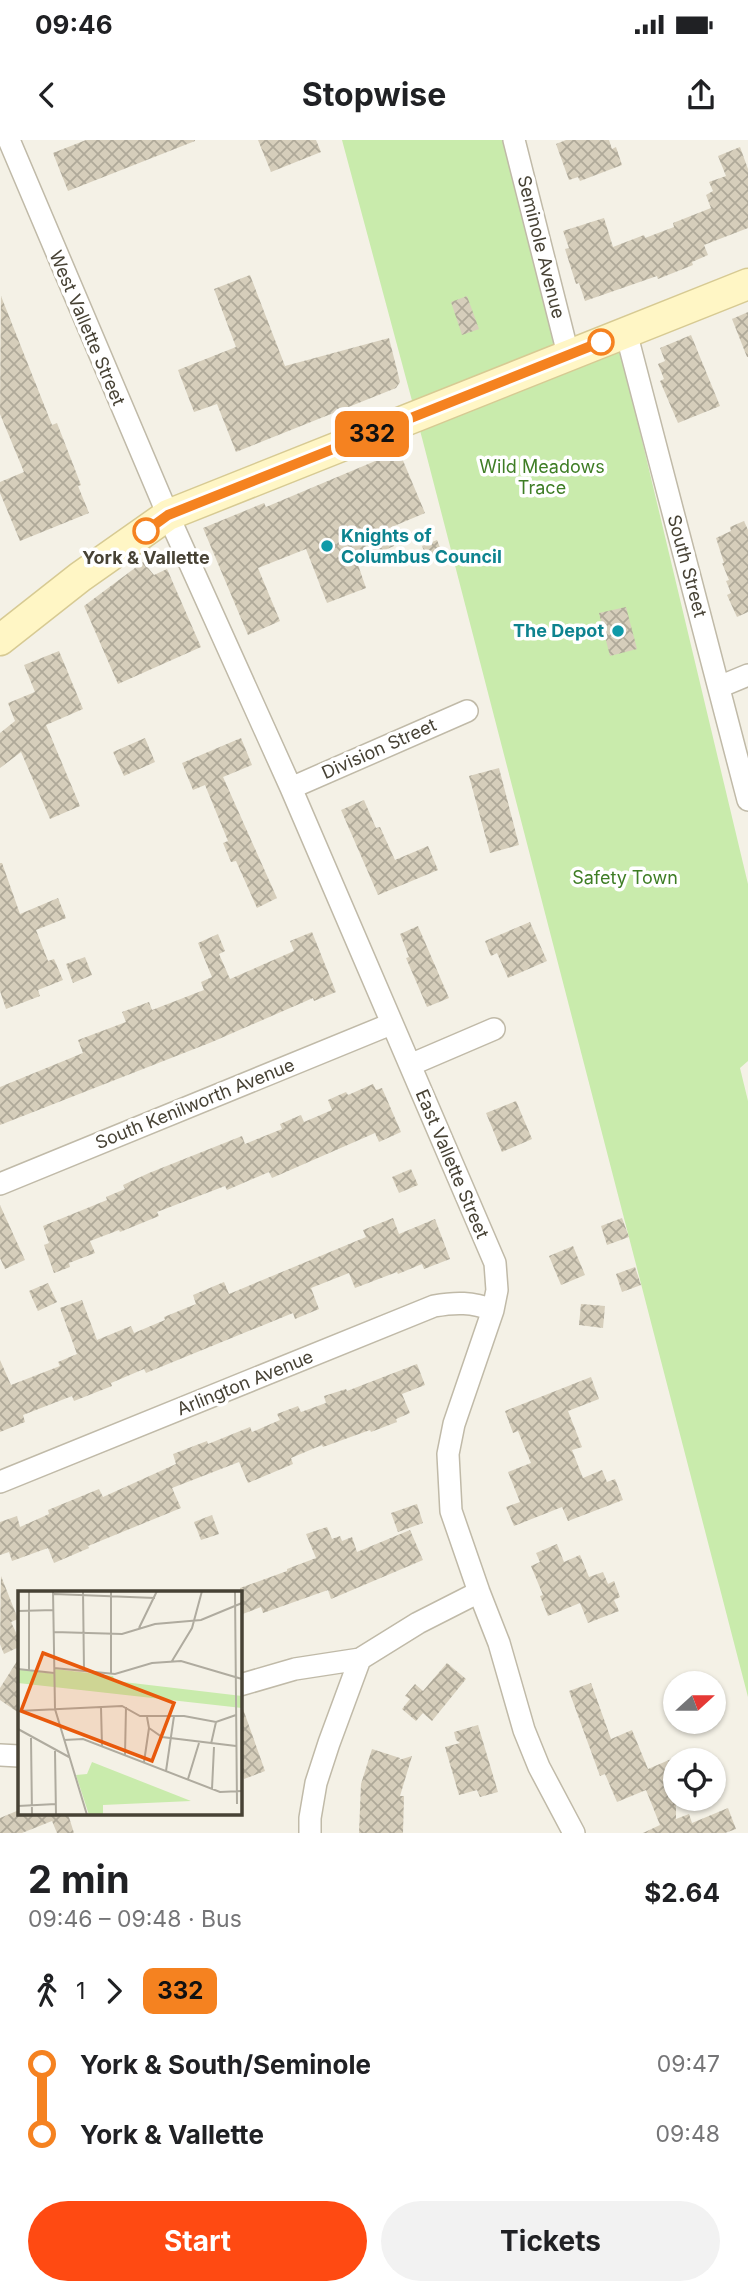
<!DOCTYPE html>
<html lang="en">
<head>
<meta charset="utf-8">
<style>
	:root { --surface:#fff; --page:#f2f2f2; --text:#202124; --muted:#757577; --accent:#ff4a12 }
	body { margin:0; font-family:Inter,sans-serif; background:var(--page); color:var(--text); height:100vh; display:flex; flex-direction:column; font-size:26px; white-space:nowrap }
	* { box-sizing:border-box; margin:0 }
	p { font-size:23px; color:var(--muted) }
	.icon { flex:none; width:38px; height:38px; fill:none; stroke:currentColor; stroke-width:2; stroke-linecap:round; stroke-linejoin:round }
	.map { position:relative; height:1693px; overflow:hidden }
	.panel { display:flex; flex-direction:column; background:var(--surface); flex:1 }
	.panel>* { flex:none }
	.badge { padding:0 14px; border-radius:10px; font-size:24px; line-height:46px }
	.needle { width:46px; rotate:69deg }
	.controls { position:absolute; left:663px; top:1531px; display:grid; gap:14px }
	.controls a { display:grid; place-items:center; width:63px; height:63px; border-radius:50%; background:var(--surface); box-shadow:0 2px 5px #0004; font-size:35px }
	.map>.badge { position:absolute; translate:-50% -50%; box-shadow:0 0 0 4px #fff }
	.legs { display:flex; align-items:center; gap:10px; height:77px; padding:0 28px; font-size:23px }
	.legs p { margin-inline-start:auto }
	.summary { display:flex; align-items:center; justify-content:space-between; height:119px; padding:0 28px }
	h1 { font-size:38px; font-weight:700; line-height:52px }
	.action { display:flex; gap:14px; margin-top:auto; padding:14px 28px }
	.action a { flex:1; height:80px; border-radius:42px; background:var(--accent); color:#fff; font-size:28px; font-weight:700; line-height:80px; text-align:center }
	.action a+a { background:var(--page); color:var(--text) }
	ul { padding:0 28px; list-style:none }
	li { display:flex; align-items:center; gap:24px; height:70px; font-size:26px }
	li i { display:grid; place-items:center; width:10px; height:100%; margin:0 9px; background:currentColor }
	li i::after { content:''; width:18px; height:18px; margin:-9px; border:5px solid; border-radius:50%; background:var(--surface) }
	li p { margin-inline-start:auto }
	li:first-child i { background:linear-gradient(#0000 50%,currentColor 0) }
	li:last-child i { background:linear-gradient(currentColor 50%,#0000 0) }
	.status { display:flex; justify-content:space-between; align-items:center; height:49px; padding:0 35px; background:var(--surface); direction:ltr }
	.status svg { height:19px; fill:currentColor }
	header { display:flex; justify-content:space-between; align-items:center; height:91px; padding:0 28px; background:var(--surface); font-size:32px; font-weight:700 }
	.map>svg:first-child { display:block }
	.green { fill:#c9ebac }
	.building { fill:url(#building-cross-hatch) }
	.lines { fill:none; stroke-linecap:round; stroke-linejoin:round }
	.minor-casing { stroke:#c0baa8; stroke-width:24 }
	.secondary-casing { stroke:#d7ca93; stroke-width:33 }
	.minor { stroke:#fff; stroke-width:21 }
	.secondary { stroke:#fff6c5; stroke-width:30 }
	.line-1-casing { stroke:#fff; stroke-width:16 }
	.line-1 { stroke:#f58220; stroke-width:10 }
	.stop-1-dot { fill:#fff; stroke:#f58220; stroke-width:3.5 }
	.culture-dot { fill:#0f9aa8; stroke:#fff; stroke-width:2.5 }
	.labels { text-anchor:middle; stroke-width:7; stroke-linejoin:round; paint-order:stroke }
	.street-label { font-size:18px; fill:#474235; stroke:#fff }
	.park-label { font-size:18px; fill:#3e7d25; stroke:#fff }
	.culture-label { font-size:18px; font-weight:bold; fill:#0d838f; stroke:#fff; text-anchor:start }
	.stop-label { font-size:18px; font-weight:bold; fill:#474235; stroke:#fff }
	.inset-road { fill:none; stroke:#afab9f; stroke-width:2 }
	.view { fill:#e8590c; fill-opacity:0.15; stroke:#e8590c; stroke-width:3.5 }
	.inset-edge { fill:none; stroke:#474235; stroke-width:3.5 }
</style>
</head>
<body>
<div class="status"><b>09:46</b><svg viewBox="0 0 49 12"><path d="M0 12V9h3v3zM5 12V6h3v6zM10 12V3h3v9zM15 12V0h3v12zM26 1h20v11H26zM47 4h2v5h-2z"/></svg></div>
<header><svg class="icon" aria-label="back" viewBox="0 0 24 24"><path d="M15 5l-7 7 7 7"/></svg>Stopwise<svg class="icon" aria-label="share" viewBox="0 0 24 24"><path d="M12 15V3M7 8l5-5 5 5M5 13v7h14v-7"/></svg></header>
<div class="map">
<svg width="748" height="1693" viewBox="0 0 748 1693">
	<defs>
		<pattern id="building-cross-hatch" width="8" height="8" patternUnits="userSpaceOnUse" patternTransform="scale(1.75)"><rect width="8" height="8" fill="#d6cebb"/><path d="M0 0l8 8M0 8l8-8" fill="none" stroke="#afa999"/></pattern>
	</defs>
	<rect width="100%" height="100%" fill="#f4f1e6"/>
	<path class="green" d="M 342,0 L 506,0 L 563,230 L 620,208 L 748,744 L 748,921 L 740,928 L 748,961 L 748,1557 L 422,298 Z"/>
	<path class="building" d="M 86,0 L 195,0 L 195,1 L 68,51 L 53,13 Z
		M 258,0 L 316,0 L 321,12 L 271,32 Z
		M 566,0 L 609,0 L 612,9 L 616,7 L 622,25 L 580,41 L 578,37 L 569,40 L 556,4 Z
		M 740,7 L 748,29 L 748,88 L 704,105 L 708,115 L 692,122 L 693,125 L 658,139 L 657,136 L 585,161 L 579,143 L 576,144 L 565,109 L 569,108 L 563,91 L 604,78 L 613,107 L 644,95 L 645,98 L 674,87 L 673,83 L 711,68 L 706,55 L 713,51 L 709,42 L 726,36 L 718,16 Z
		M 250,135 L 285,226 L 389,198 L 400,242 L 396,248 L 236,312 L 217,264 L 194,272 L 178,230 L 236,207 L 214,149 Z
		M 1,156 L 52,285 L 57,283 L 81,345 L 78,346 L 89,373 L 20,401 L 0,353 L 0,342 L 24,332 L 0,274 Z
		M 467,156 L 479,189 L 462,195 L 451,162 Z
		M 748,172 L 748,217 L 747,217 L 732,179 Z
		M 691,195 L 720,266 L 678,283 L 660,241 L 664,239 L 658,224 L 665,221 L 660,208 Z
		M 399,311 L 425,373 L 387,389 L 394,406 L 357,422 L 366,448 L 327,463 L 306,409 L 258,428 L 280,481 L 248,495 L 203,388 L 264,363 L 266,367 Z
		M 744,381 L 748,390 L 748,472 L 737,477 L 727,455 L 731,453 L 726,441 L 729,440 L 722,423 L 724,423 L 716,398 L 731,391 L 730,387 Z
		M 437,400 L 443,415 L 428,421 L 422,406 Z
		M 143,422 L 154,435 L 167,429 L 201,507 L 118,544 L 84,466 Z
		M 626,467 L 637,509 L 610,516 L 599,473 Z
		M 59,511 L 83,569 L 46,585 L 80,666 L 50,679 L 21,612 L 0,628 L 0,593 L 15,581 L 8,563 L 35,552 L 24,525 Z
		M 145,598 L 155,622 L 124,636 L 113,612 Z
		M 241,598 L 252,625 L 223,637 L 277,758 L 257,768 L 236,721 L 231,722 L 223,703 L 228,701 L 205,645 L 193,650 L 182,623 Z
		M 499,628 L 519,705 L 490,713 L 469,636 Z
		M 364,660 L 376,688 L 380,687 L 395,720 L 428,706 L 438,730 L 378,755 L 341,670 Z
		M 0,723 L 2,723 L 20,774 L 58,758 L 66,778 L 36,790 L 48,821 L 54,819 L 63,840 L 38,850 L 40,856 L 6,869 L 0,851 Z
		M 530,782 L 547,821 L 508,838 L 497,813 L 491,816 L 485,801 Z
		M 418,786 L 449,858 L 427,867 L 406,818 L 409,817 L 400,794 Z
		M 312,792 L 336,852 L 314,861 L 313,858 L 212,902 L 0,985 L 0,947 L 83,913 L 78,900 L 126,882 L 122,872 L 149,862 L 152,870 L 204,850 L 201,842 L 212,837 L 198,803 L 218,794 L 225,811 L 219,814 L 230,839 L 294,811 L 290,801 Z
		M 85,817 L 92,835 L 73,843 L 66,824 Z
		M 373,944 L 376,950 L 382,948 L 401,992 L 379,1002 L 375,993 L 272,1038 L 269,1032 L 227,1050 L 225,1046 L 157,1072 L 159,1076 L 120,1092 L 119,1090 L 90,1101 L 95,1113 L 69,1123 L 70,1127 L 54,1133 L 44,1105 L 49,1103 L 43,1086 L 107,1060 L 106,1057 L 125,1049 L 123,1045 L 149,1033 L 242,996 L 245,1004 L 282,989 L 280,984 L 301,975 L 304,982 L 332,970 L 328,960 L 346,952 L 348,955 Z
		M 516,961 L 532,999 L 502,1012 L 486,973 Z
		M 411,1029 L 418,1045 L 399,1053 L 392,1037 Z
		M 0,1065 L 25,1120 L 5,1129 L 0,1118 Z
		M 393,1078 L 399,1094 L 435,1079 L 450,1119 L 424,1129 L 422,1124 L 398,1134 L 397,1132 L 355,1148 L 349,1133 L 311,1148 L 319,1169 L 295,1179 L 293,1173 L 146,1233 L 144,1229 L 111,1243 L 112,1246 L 74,1261 L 72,1256 L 23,1275 L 25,1282 L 0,1292 L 0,1220 L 11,1245 L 60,1226 L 58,1222 L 77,1214 L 60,1168 L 82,1160 L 97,1200 L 131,1186 L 134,1193 L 165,1180 L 164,1177 L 196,1164 L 193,1155 L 224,1142 L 229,1154 L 366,1097 L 363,1090 Z
		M 622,1078 L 629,1097 L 607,1105 L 601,1086 Z
		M 573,1106 L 585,1135 L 561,1145 L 549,1116 Z
		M 635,1127 L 641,1145 L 622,1152 L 616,1134 Z
		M 48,1143 L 57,1162 L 38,1171 L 29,1151 Z
		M 581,1164 L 605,1166 L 603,1188 L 579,1185 Z
		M 417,1224 L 425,1245 L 402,1254 L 410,1273 L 396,1279 L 397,1282 L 371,1292 L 370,1290 L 323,1307 L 322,1305 L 291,1318 L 293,1324 L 248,1343 L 239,1322 L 172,1348 L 181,1368 L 88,1406 L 89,1408 L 54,1423 L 48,1408 L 12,1421 L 9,1412 L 0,1415 L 0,1382 L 17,1376 L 20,1387 L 49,1374 L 48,1370 L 99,1349 L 103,1357 L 176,1324 L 173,1314 L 207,1301 L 208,1304 L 250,1287 L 252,1292 L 280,1280 L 277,1274 L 298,1266 L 301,1272 L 326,1263 L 324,1256 L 346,1249 L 347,1251 Z
		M 591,1237 L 599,1259 L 568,1271 L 582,1307 L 572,1310 L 583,1338 L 602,1330 L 607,1342 L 615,1339 L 623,1360 L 568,1381 L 562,1367 L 514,1386 L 506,1367 L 520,1362 L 508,1332 L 531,1323 L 518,1291 L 513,1293 L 505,1271 Z
		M 417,1364 L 423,1383 L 398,1392 L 391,1373 Z
		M 212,1375 L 219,1394 L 201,1400 L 194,1382 Z
		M 327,1387 L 332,1399 L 340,1396 L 342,1401 L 352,1397 L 357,1412 L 410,1390 L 423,1420 L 331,1459 L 328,1450 L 263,1473 L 261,1467 L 240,1475 L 240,1448 L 287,1431 L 287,1429 L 316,1418 L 306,1394 Z
		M 557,1404 L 564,1422 L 580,1415 L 589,1437 L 603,1432 L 608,1444 L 614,1441 L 620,1457 L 614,1460 L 619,1471 L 588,1483 L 580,1463 L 548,1476 L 540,1456 L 543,1455 L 531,1426 L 540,1422 L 536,1413 Z
		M 1,1436 L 18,1479 L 11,1482 L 19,1499 L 19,1507 L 4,1514 L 0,1504 Z
		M 19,1518 L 19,1573 L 0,1560 L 0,1548 Z
		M 447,1523 L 466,1539 L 432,1581 L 423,1573 L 416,1581 L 402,1569 L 410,1559 L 405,1556 L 415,1544 L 423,1551 Z
		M 591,1543 L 611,1599 L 632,1590 L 648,1629 L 676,1617 L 676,1679 L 689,1674 L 692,1683 L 728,1668 L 736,1689 L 725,1693 L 643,1693 L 660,1685 L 646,1650 L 617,1662 L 605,1634 L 600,1636 L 569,1551 Z
		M 240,1566 L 242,1566 L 265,1631 L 244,1639 L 240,1628 Z
		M 478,1585 L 498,1652 L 480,1657 L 477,1650 L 459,1655 L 445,1607 L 460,1603 L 456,1600 L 454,1592 Z
		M 372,1609 L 400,1618 L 399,1620 L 412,1616 L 400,1656 L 404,1656 L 403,1693 L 359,1693 L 361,1644 Z
		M 19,1670 L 19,1674 L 68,1674 L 74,1693 L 57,1693 L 52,1681 L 22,1693 L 0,1693 L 0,1678 Z"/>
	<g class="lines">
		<defs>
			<path id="minor" d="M 9,0 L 168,375 L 291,648 L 495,1123 L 497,1150 L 493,1170 L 454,1284 L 448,1314 L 451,1371 L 479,1452 L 499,1503 L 524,1590 L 539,1627 L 574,1693
				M 514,0 L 568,214
				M 626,192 L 748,660
				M 719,547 L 748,535
				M 291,648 L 467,571
				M 410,925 L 494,889
				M 0,1044 L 391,884
				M 0,1342 L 434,1166 C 456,1162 472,1162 493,1170
				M 240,1545 L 295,1529 L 360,1519
				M 0,1615 L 19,1616
				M 310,1693 L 310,1678 L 316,1643 L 329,1603 L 360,1519 L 418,1483 L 479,1452"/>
			<path id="secondary" d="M 0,500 L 80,437 L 168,375 L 748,144"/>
		</defs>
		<use href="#minor" class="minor-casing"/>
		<use href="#secondary" class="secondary-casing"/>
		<use href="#minor" class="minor"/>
		<use href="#secondary" class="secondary"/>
	</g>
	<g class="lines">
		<defs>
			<path id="line-1" d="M 146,391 L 168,375 L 601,202"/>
		</defs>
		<use href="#line-1" class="line-1-casing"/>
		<use href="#line-1" class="line-1"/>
	</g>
	<g class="stop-1-dot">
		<circle cx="601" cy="202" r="12"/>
		<circle cx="146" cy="391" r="12"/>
	</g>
	<g class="culture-dot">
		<circle cx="327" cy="406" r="7"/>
		<circle cx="618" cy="491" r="7"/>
	</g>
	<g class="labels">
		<g class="street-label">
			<text transform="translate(541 107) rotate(76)" y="6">Seminole Avenue</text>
			<text transform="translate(87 188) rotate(67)" y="6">West Vallette Street</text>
			<text transform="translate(687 426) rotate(75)" y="6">South Street</text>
			<text transform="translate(379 609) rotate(-24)" y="6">Division Street</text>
			<text transform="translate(195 964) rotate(-22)" y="6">South Kenilworth Avenue</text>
			<text transform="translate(452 1024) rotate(67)" y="6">East Vallette Street</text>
			<text transform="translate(245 1243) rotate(-22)" y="6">Arlington Avenue</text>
		</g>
		<g class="park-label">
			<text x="542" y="333">Wild Meadows<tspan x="542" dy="21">Trace</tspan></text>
			<text x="625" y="744">Safety Town</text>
		</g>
		<g class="culture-label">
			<text x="341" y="402">Knights of<tspan x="341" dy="21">Columbus Council</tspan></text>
			<text x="604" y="497" text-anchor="end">The Depot</text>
		</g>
		<g class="stop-label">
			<text x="146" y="424">York &amp; Vallette</text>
		</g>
	</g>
	<g transform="translate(18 1451)">
		<rect width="224" height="224" fill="#f4f1e6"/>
		<path d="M 0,78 L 37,83 L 37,78 L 95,85 L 97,90 L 224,105 L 224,117 L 0,92 ZM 74,171 L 173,210 L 85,214 L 85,223 L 71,224 L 58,184 L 69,183 Z" fill="#c9ebac"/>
		<path class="inset-road" d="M 11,0 L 11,79M 35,0 L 37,118 L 69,224M 65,0 L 66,80M 93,0 L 93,83M 217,0 L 219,213M 36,3 L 137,7M 0,20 L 36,19M 121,37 L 139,0M 36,41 L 104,43 L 137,33 L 183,29 L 224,12M 154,70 L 174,37 L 184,0M 36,77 L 97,83 L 134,72 L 163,70 L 224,88M 0,78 L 36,82M 83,116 L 84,155M 0,120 L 104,115 L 122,125 L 166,125 L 198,131 L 218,124M 129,126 L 131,137 L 144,146 L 218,155M 0,138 L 51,166M 13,147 L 14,224M 46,149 L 65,148 L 202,201 L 224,200M 193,153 L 198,131M 37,160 L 38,224M 107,164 L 108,116M 126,171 L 131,137M 148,180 L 156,125M 170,188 L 181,152M 194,198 L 196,156M 0,215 L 38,213M 100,224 L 174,224"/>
		<path class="view" d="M 25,62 L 156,112 L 134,170 L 3,120 Z"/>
		<rect width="224" height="224" class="inset-edge"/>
	</g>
</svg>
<div class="controls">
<a><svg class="needle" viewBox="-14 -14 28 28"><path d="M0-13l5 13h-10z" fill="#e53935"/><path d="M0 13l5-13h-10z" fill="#757577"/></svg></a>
<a><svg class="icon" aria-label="locate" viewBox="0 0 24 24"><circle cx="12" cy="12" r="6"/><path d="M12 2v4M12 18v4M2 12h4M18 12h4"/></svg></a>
</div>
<b class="badge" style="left:372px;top:294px;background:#f58220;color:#111">332</b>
</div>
<section class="panel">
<div class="summary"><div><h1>2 min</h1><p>09:46 – 09:48 · Bus</p></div><b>$2.64</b></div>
<div class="legs"><svg class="icon" aria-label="walk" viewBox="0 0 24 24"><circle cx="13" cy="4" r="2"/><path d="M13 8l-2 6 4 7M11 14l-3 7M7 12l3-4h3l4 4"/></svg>1<svg class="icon" aria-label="forward" viewBox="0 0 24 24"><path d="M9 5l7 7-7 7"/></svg><b class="badge" style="background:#f58220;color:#111">332</b></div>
<ul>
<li><i style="color:#f58220"></i><b>York &amp; South/Seminole</b><p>09:47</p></li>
<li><i style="color:#f58220"></i><b>York &amp; Vallette</b><p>09:48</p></li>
</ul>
<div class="action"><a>Start</a><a>Tickets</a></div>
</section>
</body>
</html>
